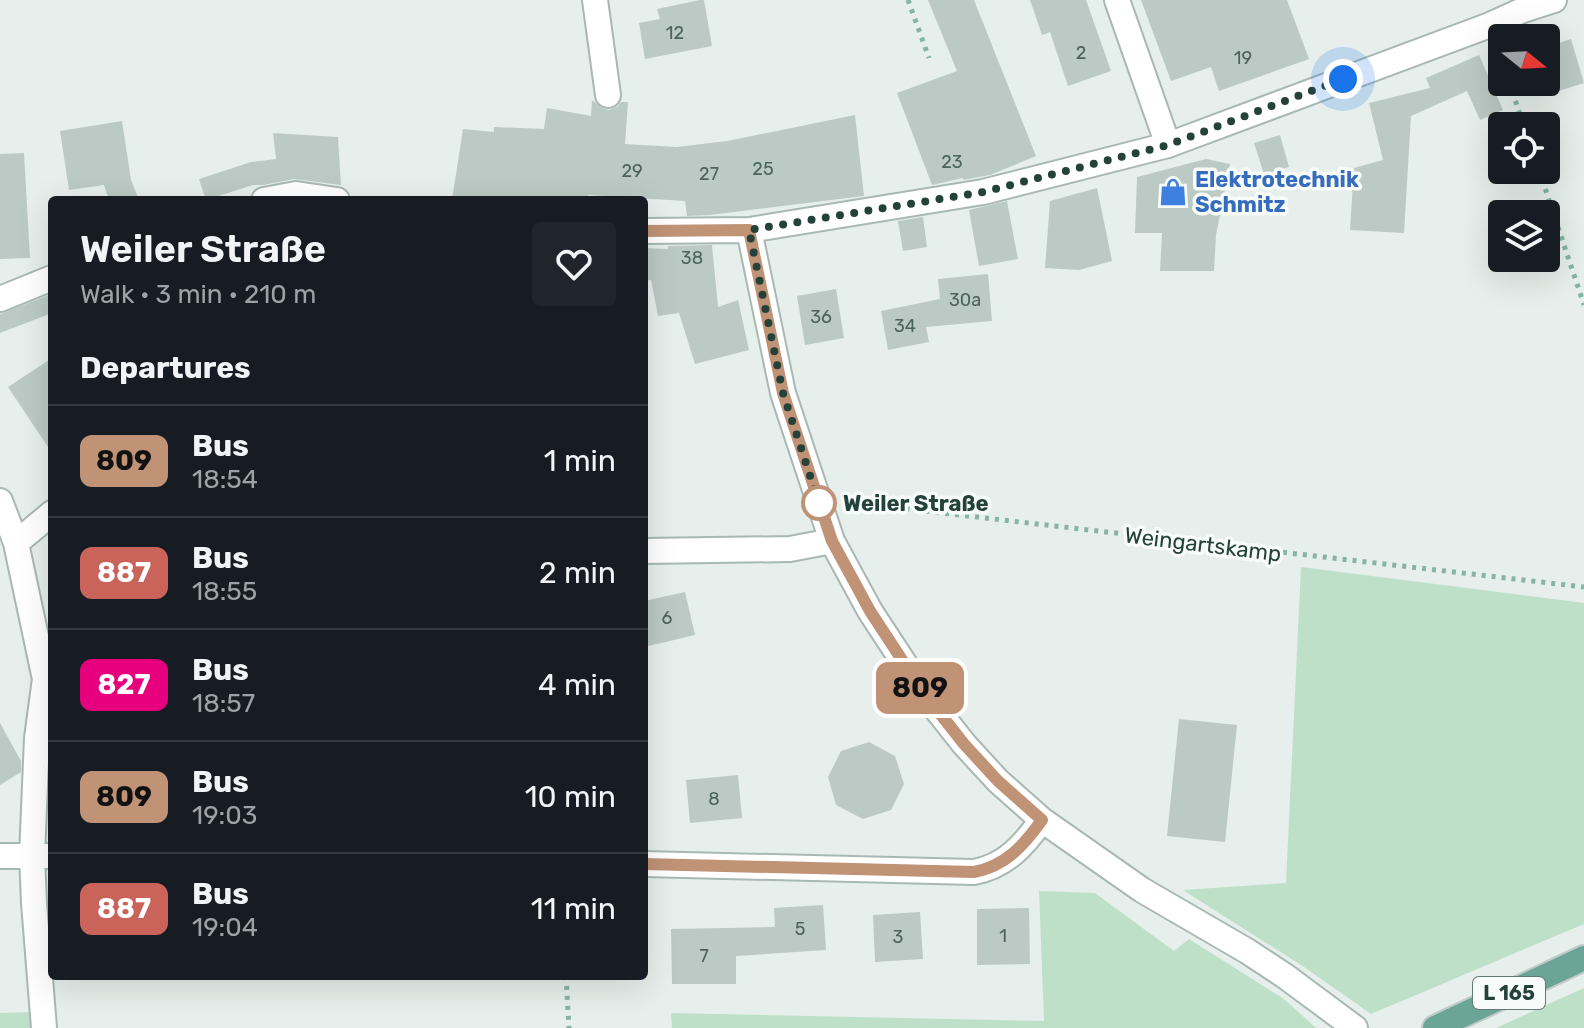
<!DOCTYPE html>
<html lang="en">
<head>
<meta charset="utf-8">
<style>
	:root { --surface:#171b24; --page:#20242c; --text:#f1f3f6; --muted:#9ea1a6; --line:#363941 }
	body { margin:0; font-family:Rubik,sans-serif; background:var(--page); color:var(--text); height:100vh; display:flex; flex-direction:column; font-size:30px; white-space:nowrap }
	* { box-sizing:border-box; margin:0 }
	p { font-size:26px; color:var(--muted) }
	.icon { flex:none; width:44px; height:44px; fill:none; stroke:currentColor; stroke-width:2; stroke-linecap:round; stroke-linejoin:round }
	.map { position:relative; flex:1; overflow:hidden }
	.drawer { position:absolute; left:48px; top:196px; width:600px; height:784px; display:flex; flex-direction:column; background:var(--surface); border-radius:8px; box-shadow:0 8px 32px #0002 }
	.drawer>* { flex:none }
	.badge { padding:0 16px; border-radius:12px; font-size:28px; line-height:52px }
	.needle { width:52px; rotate:108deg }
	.buttons { position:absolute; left:1488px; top:24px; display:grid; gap:16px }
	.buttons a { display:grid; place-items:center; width:72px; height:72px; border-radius:8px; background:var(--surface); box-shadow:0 8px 32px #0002; font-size:40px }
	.you { position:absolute; width:40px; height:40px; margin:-20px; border:6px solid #fff; border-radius:50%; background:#1a73e8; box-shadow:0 0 0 12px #1a73e833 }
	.map>.badge { position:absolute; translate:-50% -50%; box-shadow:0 0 0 4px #fff }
	h2 { padding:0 32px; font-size:30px; line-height:72px }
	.round { display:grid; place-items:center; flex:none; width:84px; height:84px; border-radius:8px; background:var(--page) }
	.summary { display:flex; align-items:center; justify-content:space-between; height:136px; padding:0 32px }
	h1 { font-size:38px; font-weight:600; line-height:60px }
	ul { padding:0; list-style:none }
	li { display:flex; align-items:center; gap:24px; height:112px; padding:0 32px; border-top:2px solid var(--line) }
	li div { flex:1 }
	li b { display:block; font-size:30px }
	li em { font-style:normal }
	li .badge { min-width:88px; font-weight:700; text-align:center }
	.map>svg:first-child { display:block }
	.green { fill:#bfe0c8 }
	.building { fill:#bbcac4 }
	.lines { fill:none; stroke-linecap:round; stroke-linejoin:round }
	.minor-casing { stroke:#a8b8b2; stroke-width:28 }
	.major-casing { stroke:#c2cac8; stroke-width:28 }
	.path { stroke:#86b3a5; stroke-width:5; stroke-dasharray:4 6; stroke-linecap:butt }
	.minor { stroke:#fff; stroke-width:24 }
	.major { stroke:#6aa596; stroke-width:24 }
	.line-casing { stroke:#fff; stroke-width:18 }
	.line { stroke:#c09276; stroke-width:12 }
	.walk { stroke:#24423a; stroke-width:8; stroke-dasharray:0 14.4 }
	.stop-dot { fill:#fff; stroke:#c09276; stroke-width:4 }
	.labels { text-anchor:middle; stroke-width:7; stroke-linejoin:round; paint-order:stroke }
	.number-label { font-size:18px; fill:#4a645c }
	.shield { fill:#f7fbf9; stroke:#637a73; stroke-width:2 }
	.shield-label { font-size:20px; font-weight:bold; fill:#24423a }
	.shop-label { font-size:22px; font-weight:bold; fill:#366cbe; stroke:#f7fbf9; text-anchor:start }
	.stop-label { font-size:22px; font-weight:bold; fill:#24423a; stroke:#f7fbf9; text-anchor:start }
	.street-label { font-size:22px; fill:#24423a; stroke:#f7fbf9 }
</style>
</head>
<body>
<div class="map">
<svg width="1584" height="1028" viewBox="0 0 1584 1028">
	<rect width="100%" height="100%" fill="#e6efeb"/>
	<path class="green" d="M 1301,567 L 1584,603 L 1584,924 L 1371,1014 L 1304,967 L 1183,890 L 1286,883 Z
		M 1039,891 L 1095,893 L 1174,951 L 1189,939 L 1284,999 L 1316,1028 L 672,1028 L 671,1013 L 1044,1021 Z
		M 1584,988 L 1584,1028 L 1496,1028 Z
		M 34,1012 L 34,1028 L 0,1028 L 0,1013 Z"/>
	<path class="building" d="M 700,0 L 704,0 L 712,46 L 645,59 L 639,23 L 660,19 L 657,9 Z
		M 928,0 L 974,0 L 1036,156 L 990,175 L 963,180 L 963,178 L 932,185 L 897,93 L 957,71 Z
		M 1030,0 L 1086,0 L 1111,71 L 1068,86 L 1050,32 L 1042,35 Z
		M 1141,0 L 1287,0 L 1309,59 L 1219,91 L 1211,67 L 1171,81 Z
		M 1571,39 L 1584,83 L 1546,95 L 1546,47 Z
		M 1479,55 L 1503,110 L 1480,120 L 1467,91 L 1411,116 L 1404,233 L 1350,230 L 1354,168 L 1383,160 L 1369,103 L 1430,88 L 1426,78 Z
		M 592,100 L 602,108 L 609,110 L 617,107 L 621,102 L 628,102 L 625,144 L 677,147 L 727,141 L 855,115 L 864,196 L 710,215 L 687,216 L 685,201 L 588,195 L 587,200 L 452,200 L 463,129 L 494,132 L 494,127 L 544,129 L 547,108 L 591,116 Z
		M 122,121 L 131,180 L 139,200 L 109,200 L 104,185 L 69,190 L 60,131 Z
		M 273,133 L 338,137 L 341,185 L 294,179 L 263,185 L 253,185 L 206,200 L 199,179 L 251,162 L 276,159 Z
		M 1280,135 L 1289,167 L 1264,174 L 1254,143 Z
		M 24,153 L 30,258 L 0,259 L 0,154 Z
		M 1206,159 L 1230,164 L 1216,235 L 1214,271 L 1160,271 L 1162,233 L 1135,233 L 1137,177 Z
		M 1097,188 L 1112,261 L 1079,270 L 1045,268 L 1050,201 Z
		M 1007,201 L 1018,259 L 979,266 L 969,210 Z
		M 923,217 L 927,247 L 903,251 L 898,221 Z
		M 712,245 L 718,307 L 738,300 L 749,350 L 695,364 L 679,313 L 658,316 L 651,280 L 644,281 L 644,248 L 668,249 L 668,246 L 670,246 Z
		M 988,274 L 992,321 L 926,327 L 929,342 L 888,350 L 881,311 L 940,299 L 938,279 Z
		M 836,289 L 844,338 L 805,345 L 797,296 Z
		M 52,294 L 52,313 L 0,333 L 0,314 Z
		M 52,358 L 52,453 L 8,387 Z
		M 685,592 L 695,635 L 644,647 L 644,601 Z
		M 1179,719 L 1237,725 L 1225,842 L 1167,836 Z
		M 0,723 L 21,761 L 21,772 L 0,785 Z
		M 869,742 L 895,756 L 904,784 L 891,810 L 863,819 L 836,805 L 828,777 L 841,751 Z
		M 738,775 L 742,818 L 690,823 L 686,780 Z
		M 823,905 L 826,950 L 736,956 L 736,984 L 672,984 L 671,929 L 775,927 L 774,908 Z
		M 1029,908 L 1030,964 L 977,965 L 977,909 Z
		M 920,912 L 923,959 L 875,962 L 873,915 Z"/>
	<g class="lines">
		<defs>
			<path id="minor" d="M 595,0 L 608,95
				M 1117,0 L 1168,145
				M 264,200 L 296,194 L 337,200
				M 749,230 L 783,393 L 832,541 L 870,611 L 923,692 L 964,744 L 998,781 L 1042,820 L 1142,890 L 1247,951 L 1285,976 L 1355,1028
				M 644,231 L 749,230 L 983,192 L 1168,145 L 1490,25 L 1523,10 L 1554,0
				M 0,299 L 52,278
				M 0,501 L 16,543 L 45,679 L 37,738 L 32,856 L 34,903 L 44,1028
				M 16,543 L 52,513
				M 644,551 L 790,549 L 832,541
				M 0,856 L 52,856
				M 644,864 L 974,872 C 1006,866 1024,845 1042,820"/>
			<path id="major" d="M 1435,1028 L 1584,958"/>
		</defs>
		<use href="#minor" class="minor-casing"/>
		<use href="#major" class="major-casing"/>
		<path class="path" d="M 908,0 L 929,58
			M 1498,48 L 1502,60
			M 1509,82 L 1524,126
			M 1539,170 L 1584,305
			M 846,511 L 881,506 L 1584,587
			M 566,976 L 569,1028"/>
		<use href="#minor" class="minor"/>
		<use href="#major" class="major"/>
	</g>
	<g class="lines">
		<defs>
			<path id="line" d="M 644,231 L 749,230 L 783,393 L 832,541 L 870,611 L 923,692 L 964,744 L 998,781 L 1042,820 C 1024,845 1006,866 974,872 L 644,864"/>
		</defs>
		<use href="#line" class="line-casing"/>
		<use href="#line" class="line"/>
		<path class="walk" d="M 819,503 L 783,393 L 749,230 L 983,192 L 1168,145 L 1343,79"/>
	</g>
	<defs>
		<symbol id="shop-bare" viewBox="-9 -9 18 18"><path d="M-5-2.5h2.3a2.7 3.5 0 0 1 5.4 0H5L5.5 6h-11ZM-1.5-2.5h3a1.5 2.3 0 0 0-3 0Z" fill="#3f7fe0" stroke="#f7fbf9" stroke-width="2.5" paint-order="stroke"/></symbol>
	</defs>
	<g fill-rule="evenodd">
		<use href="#shop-bare" x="1153" y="172" width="40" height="40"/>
	</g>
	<circle class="stop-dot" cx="819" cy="503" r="16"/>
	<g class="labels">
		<g class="number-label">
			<text x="675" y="39">12</text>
			<text x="1081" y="59">2</text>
			<text x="1243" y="64">19</text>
			<text x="952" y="168">23</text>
			<text x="763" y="175">25</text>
			<text x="632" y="177">29</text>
			<text x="709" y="180">27</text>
			<text x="692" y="264">38</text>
			<text x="965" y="306">30a</text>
			<text x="821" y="323">36</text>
			<text x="905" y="332">34</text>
			<text x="667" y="624">6</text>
			<text x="714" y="805">8</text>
			<text x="800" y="935">5</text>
			<text x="1003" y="942">1</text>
			<text x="898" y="943">3</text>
			<text x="704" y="962">7</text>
		</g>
		<rect class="shield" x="1473" y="977" width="72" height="32" rx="6"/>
		<g class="shield-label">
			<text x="1509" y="1000">L 165</text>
		</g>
		<g class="shop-label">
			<text x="1195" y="187">Elektrotechnik<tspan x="1195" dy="25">Schmitz</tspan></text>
		</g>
		<g class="stop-label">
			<text x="843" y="511">Weiler Straße</text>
		</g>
		<g class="street-label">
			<text transform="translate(1203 544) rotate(7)" y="8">Weingartskamp</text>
		</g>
	</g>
</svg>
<div class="buttons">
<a><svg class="needle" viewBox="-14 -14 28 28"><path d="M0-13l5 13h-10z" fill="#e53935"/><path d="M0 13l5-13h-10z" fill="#9ea1a6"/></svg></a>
<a><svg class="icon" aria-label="locate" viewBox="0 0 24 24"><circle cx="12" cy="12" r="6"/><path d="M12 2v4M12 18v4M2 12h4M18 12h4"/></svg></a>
<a><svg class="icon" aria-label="layers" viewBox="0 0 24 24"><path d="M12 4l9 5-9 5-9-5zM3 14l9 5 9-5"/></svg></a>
</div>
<div class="you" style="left:1343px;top:79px"></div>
<b class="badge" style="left:920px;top:688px;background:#c09276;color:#111">809</b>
<section class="drawer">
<div class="summary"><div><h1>Weiler Straße</h1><p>Walk · 3 min · 210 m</p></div><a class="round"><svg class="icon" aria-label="heart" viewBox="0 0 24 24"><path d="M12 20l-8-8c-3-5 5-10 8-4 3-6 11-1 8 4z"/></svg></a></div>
<h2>Departures</h2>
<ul>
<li><span class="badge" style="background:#c09276;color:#111">809</span><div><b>Bus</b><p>18:54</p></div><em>1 min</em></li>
<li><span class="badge" style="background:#ca635a;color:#fff">887</span><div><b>Bus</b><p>18:55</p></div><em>2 min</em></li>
<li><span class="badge" style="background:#e6007e;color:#fff">827</span><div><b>Bus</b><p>18:57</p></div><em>4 min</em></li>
<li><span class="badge" style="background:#c09276;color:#111">809</span><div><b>Bus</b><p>19:03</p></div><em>10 min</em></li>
<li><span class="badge" style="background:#ca635a;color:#fff">887</span><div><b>Bus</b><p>19:04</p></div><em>11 min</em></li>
</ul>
</section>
</div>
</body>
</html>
